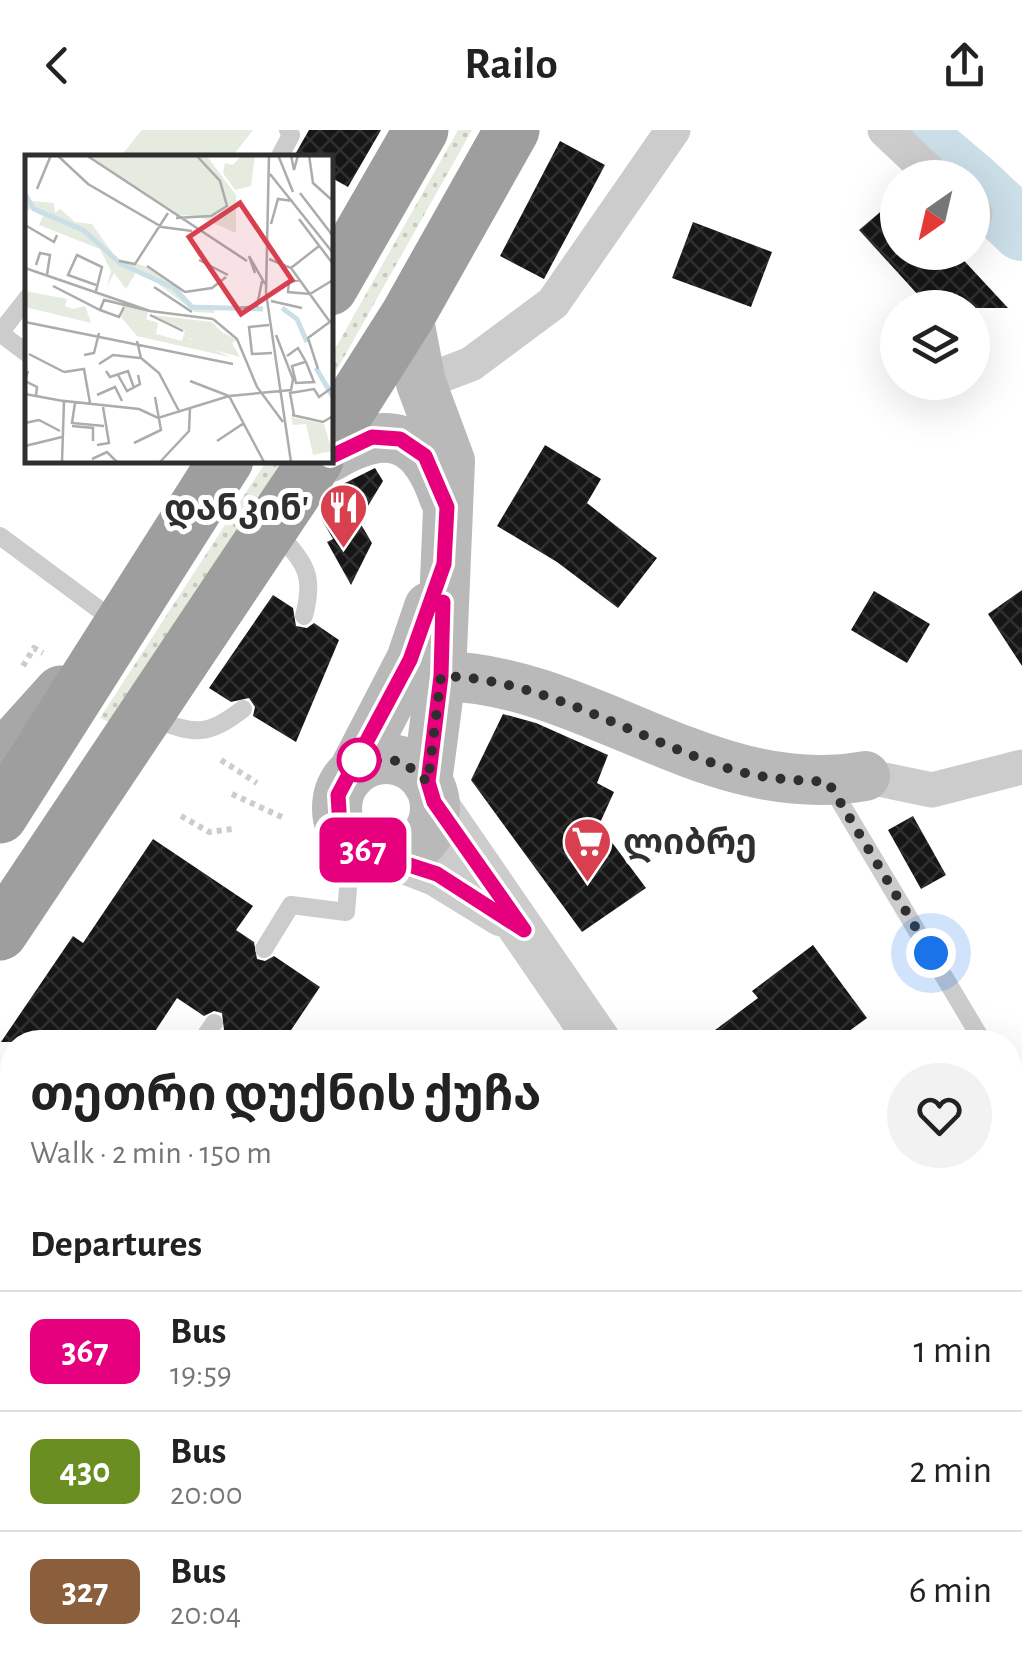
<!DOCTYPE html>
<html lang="en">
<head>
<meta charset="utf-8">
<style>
	:root { --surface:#fff; --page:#f2f2f2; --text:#222; --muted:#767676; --line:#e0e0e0 }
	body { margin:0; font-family:"Alegreya Sans","Noto Sans Georgian",sans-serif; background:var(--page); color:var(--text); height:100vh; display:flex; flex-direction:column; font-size:38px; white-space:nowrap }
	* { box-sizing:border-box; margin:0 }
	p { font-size:32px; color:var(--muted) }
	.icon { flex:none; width:55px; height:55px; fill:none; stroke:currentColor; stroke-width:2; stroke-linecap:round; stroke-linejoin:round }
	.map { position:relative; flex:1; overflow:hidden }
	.drawer { position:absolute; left:0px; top:900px; width:1022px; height:640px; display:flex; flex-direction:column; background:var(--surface); border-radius:40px 40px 0 0; box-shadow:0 10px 40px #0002 }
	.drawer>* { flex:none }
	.badge { padding:0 20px; border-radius:15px; font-size:35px; line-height:65px }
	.needle { width:65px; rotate:214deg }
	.fabs { position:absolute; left:880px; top:30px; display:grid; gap:20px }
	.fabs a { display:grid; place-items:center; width:110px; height:110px; border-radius:50%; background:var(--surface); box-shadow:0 10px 40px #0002; font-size:50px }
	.you { position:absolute; width:50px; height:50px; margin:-25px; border:8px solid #fff; border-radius:50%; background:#1a73e8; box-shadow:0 0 0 15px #1a73e833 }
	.map>.badge { position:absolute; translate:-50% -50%; box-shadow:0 0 0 5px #fff }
	h2 { padding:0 30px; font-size:38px; line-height:90px }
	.round { display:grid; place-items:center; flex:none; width:105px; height:105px; border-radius:52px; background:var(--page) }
	.overview { display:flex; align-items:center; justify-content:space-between; height:170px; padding:0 30px }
	h1 { font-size:48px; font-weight:700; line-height:75px }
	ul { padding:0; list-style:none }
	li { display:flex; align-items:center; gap:30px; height:120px; padding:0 30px; border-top:2px solid var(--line) }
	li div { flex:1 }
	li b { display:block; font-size:38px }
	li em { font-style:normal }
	li .badge { min-width:110px; font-weight:700; text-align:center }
	header { display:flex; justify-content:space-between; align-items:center; height:130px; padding:0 30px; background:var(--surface); font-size:45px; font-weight:700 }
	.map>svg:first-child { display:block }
	.grass { fill:url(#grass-dots) }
	.cemetery { fill:url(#cemetery-stones) }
	.garden { fill:#e5ebde }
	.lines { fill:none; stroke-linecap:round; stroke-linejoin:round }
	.river { stroke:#cbdfe9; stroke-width:62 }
	.building { fill:url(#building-cross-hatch) }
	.path { stroke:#ccc; stroke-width:6; stroke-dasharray:5 5; stroke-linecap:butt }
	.service { stroke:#ccc; stroke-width:18 }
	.minor { stroke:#ccc; stroke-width:35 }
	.tertiary { stroke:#ccc; stroke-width:45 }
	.secondary { stroke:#b9b9b9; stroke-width:50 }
	.primary { stroke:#a7a7a7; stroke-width:55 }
	.trunk { stroke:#9e9e9e; stroke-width:55 }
	.line-casing { stroke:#fff; stroke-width:22 }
	.line { stroke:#e6007e; stroke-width:15 }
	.walk { stroke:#2f2f2f; stroke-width:10; stroke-dasharray:0 18 }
	.stop-dot { fill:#fff; stroke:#e6007e; stroke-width:5 }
	.labels { text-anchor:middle; stroke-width:10; stroke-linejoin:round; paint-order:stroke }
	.poi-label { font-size:35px; font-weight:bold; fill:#2f2f2f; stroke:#fff; text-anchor:end }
	.inset-river { fill:none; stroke:#cbdfe9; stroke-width:5 }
	.inset-road { fill:none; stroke:#acacac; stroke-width:2.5 }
	.view { fill:#d83f4f; fill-opacity:0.15; stroke:#d83f4f; stroke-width:5 }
	.inset-edge { fill:none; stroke:#2f2f2f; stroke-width:5 }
</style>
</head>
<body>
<header><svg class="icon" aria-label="back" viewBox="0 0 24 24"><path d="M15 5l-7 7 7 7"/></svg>Railo<svg class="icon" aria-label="share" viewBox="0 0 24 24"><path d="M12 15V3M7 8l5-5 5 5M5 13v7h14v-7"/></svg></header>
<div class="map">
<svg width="1022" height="1540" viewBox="0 0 1022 1540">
	<defs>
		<pattern id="grass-dots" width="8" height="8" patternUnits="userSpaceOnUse" patternTransform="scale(2.5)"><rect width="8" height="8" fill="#e5ebde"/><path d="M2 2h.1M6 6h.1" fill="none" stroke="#c5cabf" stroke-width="1.8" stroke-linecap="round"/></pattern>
		<pattern id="cemetery-stones" width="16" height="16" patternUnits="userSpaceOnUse" patternTransform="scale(2.5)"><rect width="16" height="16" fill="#e5ebde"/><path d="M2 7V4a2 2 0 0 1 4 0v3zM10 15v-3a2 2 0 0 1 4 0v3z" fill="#c5cabf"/></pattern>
		<pattern id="building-cross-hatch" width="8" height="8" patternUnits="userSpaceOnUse" patternTransform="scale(2.5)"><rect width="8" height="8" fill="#161616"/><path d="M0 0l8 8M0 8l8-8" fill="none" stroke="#303030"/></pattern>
	</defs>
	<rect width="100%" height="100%" fill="#fff"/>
	<path class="grass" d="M 458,0 L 472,0 L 330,252 L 330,228 Z
		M 267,330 L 282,330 L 218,434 L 109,592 L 100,588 Z"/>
	<path class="cemetery" d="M 117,1528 L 617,1528 L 621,1540 L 107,1540 Z"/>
	<path class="garden" d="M 142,0 L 253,0 L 232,27 L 120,27 Z"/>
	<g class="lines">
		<path class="river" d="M 909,0 L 966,48
			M 972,53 L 1022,100"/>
	</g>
	<path class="building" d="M 309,0 L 381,0 L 348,57 L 330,47 L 330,28 L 293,28 Z
		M 560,11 L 605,35 L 544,149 L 500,126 Z
		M 898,67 L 898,122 L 956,122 L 1008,178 L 930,178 L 859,100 Z
		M 693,92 L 772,122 L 751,177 L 672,148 Z
		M 545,315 L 601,349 L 587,373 L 657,428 L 618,478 L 557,432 L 497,396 Z
		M 375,338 L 383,351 L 359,391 L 372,413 L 351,455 L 327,412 L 333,409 L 322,390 L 348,376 L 337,357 Z
		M 1022,460 L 1022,536 L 988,484 Z
		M 874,461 L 930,494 L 907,533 L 851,500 Z
		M 273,465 L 293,478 L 296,496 L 307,498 L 314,493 L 339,510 L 296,612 L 253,586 L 255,577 L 249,568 L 231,572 L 209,558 Z
		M 503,584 L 536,593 L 608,625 L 597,653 L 614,662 L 599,695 L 646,758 L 582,802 L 471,650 Z
		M 913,686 L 946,745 L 921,759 L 888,700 Z
		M 153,709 L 253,776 L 236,800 L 254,812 L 257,829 L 265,831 L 274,826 L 320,857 L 283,912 L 243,912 L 224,900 L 222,883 L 214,881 L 204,886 L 177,868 L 148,912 L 1,912 L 73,806 L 83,813 Z
		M 813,815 L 867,888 L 834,912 L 699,912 L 758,868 L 752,861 Z"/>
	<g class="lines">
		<path class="path" d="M 23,536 L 34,518 L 43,523
			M 221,630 L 257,653
			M 232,664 L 286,689
			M 181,686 L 209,702 L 232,699
			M 0,1536 L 12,1518"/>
		<path class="service" d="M 279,28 L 291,5 L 288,0
			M 0,203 L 28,167
			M 0,203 L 28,224
			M 275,399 C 303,433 316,441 304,486
			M 0,406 L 116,492
			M 153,589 C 196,604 206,607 243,579
			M 830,655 L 983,912
			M 264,819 L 291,775 L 346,782 L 350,736 L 360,719
			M 201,912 L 214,893
			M 1010,970 L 1022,995
			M 0,1064 L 12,1066
			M 1010,1510 L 1022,1435
			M 485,1528 L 490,1540
			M 1001,1540 L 1005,1528"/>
		<path class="minor" d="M 885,0 L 936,48
			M 972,81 L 975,83
			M 421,253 L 471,234 L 553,173 L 673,0
			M 865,646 L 932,660 L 1022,637"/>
		<path class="tertiary" d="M 434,672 L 599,912
			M 391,726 L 437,744 L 502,784
			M 883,1528 L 888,1540"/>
		<path class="secondary" d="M 408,185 L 421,253 L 450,331 L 441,546 L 427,652
			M 330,327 C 387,293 422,303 444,367
			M 441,546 C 590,549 711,674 865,646
			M337 678a49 49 0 1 1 98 0a49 49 0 1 1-98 0Z
			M 354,640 L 411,530 L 429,477"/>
		<path class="primary" d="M 0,631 L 61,563"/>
		<path class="trunk" d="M 330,158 L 421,0
			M 330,308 L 408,185 L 512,0
			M 0,686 L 226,330
			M 0,803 L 316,330"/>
	</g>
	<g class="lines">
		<defs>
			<path id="line" d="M 330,327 L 372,307 L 400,309 L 425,326 L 447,377 L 444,434 L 410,530 L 338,665 L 340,696 L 360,719 L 437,744 L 524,800 L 434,672 L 428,652 L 441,546 L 443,472"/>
		</defs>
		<use href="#line" class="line-casing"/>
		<use href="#line" class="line"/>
		<path class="walk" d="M 359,630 L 402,631 L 428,652 L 441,546 C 543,548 634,608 730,639 C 762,649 795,650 828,652 L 931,823"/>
	</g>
	<defs>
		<symbol id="restaurant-pin" viewBox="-11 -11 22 30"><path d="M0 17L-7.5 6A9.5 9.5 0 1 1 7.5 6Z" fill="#d83f4f" stroke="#fff"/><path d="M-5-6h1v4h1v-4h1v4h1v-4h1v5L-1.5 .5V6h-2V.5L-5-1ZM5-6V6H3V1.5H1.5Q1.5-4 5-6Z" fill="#fff"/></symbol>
		<symbol id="supermarket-pin" viewBox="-11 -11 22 30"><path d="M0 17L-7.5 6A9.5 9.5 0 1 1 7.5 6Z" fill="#d83f4f" stroke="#fff"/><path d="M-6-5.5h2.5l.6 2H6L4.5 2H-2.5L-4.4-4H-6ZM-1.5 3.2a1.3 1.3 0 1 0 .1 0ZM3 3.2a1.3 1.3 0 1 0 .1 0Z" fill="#fff"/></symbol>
	</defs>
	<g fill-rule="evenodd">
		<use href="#restaurant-pin" x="316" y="350" width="55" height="75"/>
		<use href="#supermarket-pin" x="560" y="684" width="55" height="75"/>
	</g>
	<circle class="stop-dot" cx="359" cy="630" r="20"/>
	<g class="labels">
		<g class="poi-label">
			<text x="309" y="390">დანკინ'</text>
			<text x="623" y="724" text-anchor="start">ლიბრე</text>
		</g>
	</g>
	<g transform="translate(25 25)">
		<rect width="308" height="308" fill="#fff"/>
		<path d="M 217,0 L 230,0 L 226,31 L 210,35 L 198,18 L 200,8 L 208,10 ZM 163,178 L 192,186 L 199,178 L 212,185 L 207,188 L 215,202 L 170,190 ZM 266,262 L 299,269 L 307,296 L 288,300 L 281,269 L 268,270 Z" fill="#e5ebde"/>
		<path d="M 0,37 L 7,46 L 29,48 L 30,58 L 35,54 L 50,67 L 67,69 L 91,103 L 120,111 L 155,135 L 166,150 L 190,152 L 189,158 L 170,157 L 115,115 L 106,114 L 110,119 L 101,134 L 89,118 L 82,132 L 86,116 L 75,94 L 14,70 L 18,61 L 5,54 L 0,58 ZM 0,136 L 42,144 L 40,151 L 48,154 L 60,151 L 66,168 L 0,152 ZM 68,139 L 123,157 L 121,164 L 133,168 L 131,179 L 157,186 L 160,175 L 127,160 L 187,167 L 199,179 L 192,186 L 163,183 L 205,202 L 112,181 L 96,162 L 100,152 Z" fill="#e5ebde"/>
		<path d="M 63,0 L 181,0 L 211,40 L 211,78 L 172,61 L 150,60 Z" fill="#e5ebde"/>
		<path class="inset-river" d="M 0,39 L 9,54 L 58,75 L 96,109 L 149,133 L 167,152 L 238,154M 257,153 L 272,164 L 282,187M 291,213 L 308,242"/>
		<path class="inset-road" d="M 32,0 L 63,29 L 137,72 L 167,76M 61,0 L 222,106M 244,0 L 241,138 L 266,307M 253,0 L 268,37M 266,0 L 269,15 L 273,0M 284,0 L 288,28 L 308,46M 245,19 L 308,98M 12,34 L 26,0M 275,38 L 308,81M 151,63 L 186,61 L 202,51 L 195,26 L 171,0M 274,64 L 308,109M 246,69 L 253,44 L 268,46M 0,70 L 29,87 L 32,80M 244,104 L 266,113 L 305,167M 174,105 L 203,120M 94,106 L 110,109 L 143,58M 11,110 L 15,98 L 25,100 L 22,120M 122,111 L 160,137 L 187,133 L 201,122M 0,113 L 125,156 L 188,164M 266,113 L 294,91M 230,118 L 224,101 L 240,129M 275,125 L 264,127 L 263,137 L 285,139 L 308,125M 28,131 L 75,155 L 79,145 L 125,156M 129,132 L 167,157M 71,136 L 77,112 L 52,100 L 43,120 L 71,130M 246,146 L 277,153M 215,153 L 232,151 L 237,126M 75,155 L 94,162 L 99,152M 125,160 L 158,176M 188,164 L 212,184 L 232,232 L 258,267M 0,167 L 208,209M 244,170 L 224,172 L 227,199 L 247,198M 112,186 L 116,203 L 134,218 L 154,256M 4,199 L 39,217M 59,200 L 69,198 L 74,178M 262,201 L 273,193 L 281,207 L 289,227 L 271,228 L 267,211 L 280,207M 74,209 L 88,200 L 115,203M 293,214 L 283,183 L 306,166M 3,216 L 0,226 L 12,232 L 11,241M 81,216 L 85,222 L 103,216 L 109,233M 39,217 L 59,214 L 65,248M 93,220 L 102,236 L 115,229 L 113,220M 165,226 L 204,241 L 239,307M 0,239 L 38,246M 72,240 L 90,232 L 97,246M 50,248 L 47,268 L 79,271M 267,260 L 298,267 L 308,261M 269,260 L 265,238 L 289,234 L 294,242 L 308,232M 0,268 L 14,265 L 35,276M 47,271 L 68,273 L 68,286M 192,286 L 219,268M 109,288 L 136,275 L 130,242M 72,290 L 84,288 L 78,252M 0,291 L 37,282M 67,304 L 82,297 L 92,307M 37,307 L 39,246 L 114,254 L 133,263 L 204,241 L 266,235 L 268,224 L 251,180M 135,307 L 164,276 L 165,253"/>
		<path class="view" d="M 215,48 L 267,125 L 216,159 L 164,82 Z"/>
		<rect width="308" height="308" class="inset-edge"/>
	</g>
</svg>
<div class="fabs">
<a><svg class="needle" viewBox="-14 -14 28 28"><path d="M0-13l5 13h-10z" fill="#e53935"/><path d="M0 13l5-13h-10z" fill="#767676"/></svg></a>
<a><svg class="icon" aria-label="layers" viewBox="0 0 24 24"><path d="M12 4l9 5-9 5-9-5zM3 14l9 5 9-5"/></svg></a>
</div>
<div class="you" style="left:931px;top:823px"></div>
<b class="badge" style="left:363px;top:720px;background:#e6007e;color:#fff">367</b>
<section class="drawer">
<div class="overview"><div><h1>თეთრი დუქნის ქუჩა</h1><p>Walk · 2 min · 150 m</p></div><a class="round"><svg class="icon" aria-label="heart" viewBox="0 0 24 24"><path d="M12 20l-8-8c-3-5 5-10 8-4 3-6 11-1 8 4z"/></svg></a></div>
<h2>Departures</h2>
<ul>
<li><span class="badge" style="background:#e6007e;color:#fff">367</span><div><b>Bus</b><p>19:59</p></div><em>1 min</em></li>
<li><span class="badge" style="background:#6b8e23;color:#fff">430</span><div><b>Bus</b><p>20:00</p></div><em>2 min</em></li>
<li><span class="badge" style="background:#8b5e3c;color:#fff">327</span><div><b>Bus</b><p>20:04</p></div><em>6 min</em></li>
</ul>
</section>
</div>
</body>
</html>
